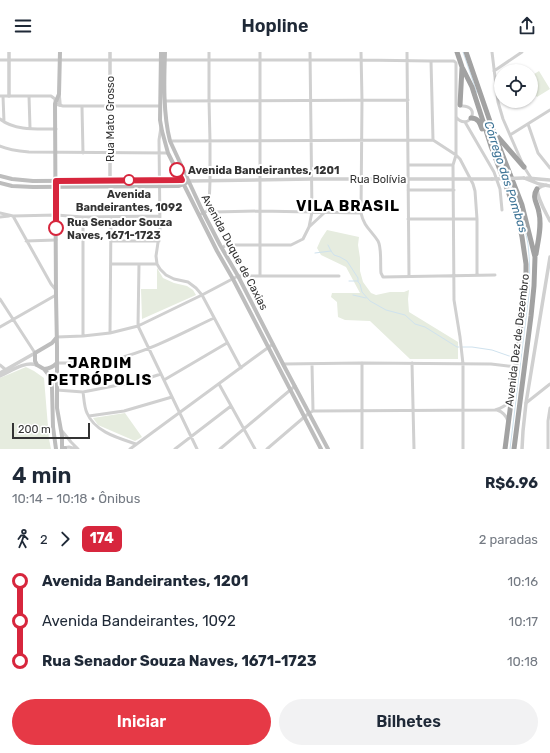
<!DOCTYPE html>
<html lang="pt">
<head>
<meta charset="utf-8">
<style>
	:root { --surface:#fff; --page:#f2f2f3; --text:#1f2937; --muted:#747a83; --accent:#e63946 }
	body { margin:0; font-family:Rubik,sans-serif; background:var(--page); color:var(--text); height:100vh; display:flex; flex-direction:column; font-size:15px; white-space:nowrap }
	* { box-sizing:border-box; margin:0 }
	p { font-size:13px; color:var(--muted) }
	.icon { flex:none; width:22px; height:22px; fill:none; stroke:currentColor; stroke-width:2; stroke-linecap:round; stroke-linejoin:round }
	.map { position:relative; height:397px; overflow:hidden }
	.side { display:flex; flex-direction:column; background:var(--surface); flex:1 }
	.side>* { flex:none }
	.badge { padding:0 8px; border-radius:6px; font-size:14px; line-height:26px }
	.buttons { position:absolute; left:494px; top:12px; display:grid; gap:8px }
	.buttons a { display:grid; place-items:center; width:44px; height:44px; border-radius:50%; background:var(--surface); box-shadow:0 1px 3px #0004; font-size:20px }
	.scale { position:absolute; left:12px; bottom:10px; width:78px; box-sizing:border-box; padding-left:4px; border:2px solid #333; border-top:0; font-size:11px; line-height:14px; white-space:nowrap; color:#333; -webkit-text-stroke:3px #fff; paint-order:stroke }
	.map>.badge { position:absolute; translate:-50% -50%; box-shadow:0 0 0 2px #fff }
	.legs { display:flex; align-items:center; gap:6px; height:44px; padding:0 12px; font-size:13px }
	.legs p { margin-inline-start:auto }
	.overview { display:flex; align-items:center; justify-content:space-between; height:68px; padding:0 12px }
	h1 { font-size:22px; font-weight:600; line-height:30px }
	.cta { display:flex; gap:8px; margin-top:auto; padding:8px 12px }
	.cta a { flex:1; height:46px; border-radius:24px; background:var(--accent); color:#fff; font-size:16px; font-weight:600; line-height:46px; text-align:center }
	.cta a+a { background:var(--page); color:var(--text) }
	ul { padding:0 12px; list-style:none }
	li { display:flex; align-items:center; gap:14px; height:40px; font-size:15px }
	li i { display:grid; place-items:center; width:6px; height:100%; margin:0 5px; background:currentColor }
	li i::after { content:''; width:10px; height:10px; margin:-5px; border:3px solid; border-radius:50%; background:var(--surface) }
	li p { margin-inline-start:auto }
	li:first-child i { background:linear-gradient(#0000 50%,currentColor 0) }
	li:last-child i { background:linear-gradient(currentColor 50%,#0000 0) }
	header { display:flex; justify-content:space-between; align-items:center; height:52px; padding:0 12px; background:var(--surface); font-size:18px; font-weight:600 }
	.map>svg:first-child { display:block }
	.green { fill:#e6ecdf }
	.lines { fill:none; stroke-linecap:round; stroke-linejoin:round }
	.stream { stroke:#cfe2ee; stroke-width:1 }
	.minor { stroke:#d0d0d0; stroke-width:3 }
	.tertiary { stroke:#d0d0d0; stroke-width:3.5 }
	.secondary { stroke:#bdbdbd; stroke-width:4 }
	.trunk { stroke:#a2a2a2; stroke-width:5 }
	.tertiary-bridge { stroke:#d0d0d0; stroke-width:3.5 }
	.line-1-casing { stroke:#fff; stroke-width:9 }
	.line-1 { stroke:#d7263d; stroke-width:6 }
	.stop-1-dot { fill:#fff; stroke:#d7263d; stroke-width:2 }
	.labels { text-anchor:middle; stroke-width:4; stroke-linejoin:round; paint-order:stroke }
	.street-label { font-size:11px; fill:#333; stroke:#fff }
	.stop-label { font-size:11px; font-weight:bold; fill:#333; stroke:#fff; text-anchor:start }
	.water-label { font-size:12px; font-style:italic; fill:#3f7597; stroke:#fff }
	.district-label { font-size:15px; font-weight:bold; letter-spacing:1px; fill:#000; stroke:#fff }
</style>
</head>
<body>
<header><svg class="icon" aria-label="menu" viewBox="0 0 24 24"><path d="M4 6h16M4 12h16M4 18h16"/></svg>Hopline<svg class="icon" aria-label="share" viewBox="0 0 24 24"><path d="M12 15V3M7 8l5-5 5 5M5 13v7h14v-7"/></svg></header>
<div class="map">
<svg width="550" height="397" viewBox="0 0 550 397">
	<rect width="100%" height="100%" fill="#fff"/>
	<path class="green" d="M 539,19 L 550,37 L 537,45 L 531,36 L 531,24 Z
		M 327,178 L 359,185 L 358,193 L 360,206 L 360,219 L 363,230 L 371,241 L 376,243 L 390,240 L 404,240 L 409,238 L 408,247 L 409,260 L 458,290 L 458,307 L 410,307 L 370,269 L 345,268 L 338,265 L 337,250 L 331,245 L 332,241 L 360,241 L 346,215 L 321,203 L 317,196 L 321,187 Z
		M 157,216 L 163,226 L 174,231 L 187,234 L 193,238 L 196,243 L 142,267 L 141,237 L 157,237 Z
		M 26,315 L 34,319 L 44,326 L 49,387 L 51,397 L 0,397 L 0,326 Z
		M 125,361 L 142,385 L 135,389 L 98,373 L 93,366 Z"/>
	<g class="lines">
		<path class="stream" d="M 463,0 L 477,41
			M 498,98 L 508,126
			M 509,129 C 516,149 524,170 528,192 C 530,209 530,225 529,242 L 510,397
			M 328,193 L 331,199 L 334,203 L 340,205 L 347,209 L 358,226 L 358,230 L 360,232 L 362,240 L 370,249 L 386,258 L 405,263 L 415,272 L 425,275 L 457,295 L 459,295
			M 315,201 L 331,199
			M 349,229 L 358,229
			M 353,243 L 366,246
			M 462,295 L 472,295 L 492,298 L 512,305"/>
		<path class="minor" d="M 361,0 L 362,48 L 361,161 C 364,175 371,178 378,189 C 382,196 380,213 381,221 L 383,225 L 495,223
			M 407,0 L 409,224
			M 492,0 L 498,50 L 503,67 L 524,115 L 531,126
			M 0,8 L 361,8 L 431,9 L 454,9 L 456,11 L 456,103 L 453,113 L 454,248 L 460,285 L 463,312 L 463,397
			M 431,9 L 433,88
			M 494,19 L 522,0
			M 0,44 L 51,44 L 55,47 L 55,52 L 63,54 L 160,54
			M 3,44 L 4,70
			M 29,44 L 30,76
			M 165,49 L 408,48
			M 82,55 L 83,101
			M 456,65 C 469,81 483,52 460,54
			M 0,67 C 15,79 37,77 56,77
			M 465,70 L 494,120 L 500,137 L 502,158
			M 528,72 L 538,101 L 550,116
			M 161,75 L 159,88 L 160,177 L 156,204 L 157,212 L 160,217 L 166,223 L 174,227 L 188,230 L 196,236 L 202,243 L 241,316
			M 510,83 L 550,58
			M 170,89 L 433,88 L 456,103 L 460,107 L 473,132 L 475,139 L 477,167 L 477,223
			M 0,94 C 9,98 19,99 29,100 L 168,101
			M 408,113 L 453,113
			M 408,138 L 454,138
			M 209,155 L 211,158 L 214,160 L 260,159 L 361,161
			M 0,161 L 13,164 L 56,163 L 83,165 L 160,164
			M 199,163 L 207,159 L 209,155 L 210,129 L 210,89 L 209,48 L 209,0
			M 13,164 L 51,232 L 56,238
			M 0,165 L 9,164
			M 83,165 L 83,284
			M 408,167 L 477,167
			M 309,175 L 324,161
			M 26,189 L 56,188
			M 111,189 L 159,189
			M 222,196 L 226,193 L 291,193 L 303,187 L 309,175 L 312,160 L 310,0
			M 111,212 L 157,212
			M 139,212 L 138,274 L 197,397
			M 260,224 L 260,0
			M 0,247 L 35,301
			M 0,275 L 56,243
			M 110,281 L 111,165
			M 57,285 L 83,284 L 110,281 L 138,274 L 202,243 L 238,224 L 339,224
			M 57,311 C 76,311 96,311 115,307 C 150,299 182,281 214,266
			M 412,311 L 414,397
			M 283,312 L 362,311 L 491,312 L 517,315
			M 312,312 L 313,359
			M 0,313 L 6,318
			M 164,328 L 227,291
			M 219,332 L 255,397
			M 57,338 L 83,340 L 139,329 L 161,322
			M 83,340 C 84,346 84,355 87,361 C 95,380 118,386 136,392
			M 526,351 L 550,332
			M 497,358 C 503,360 506,363 508,369
			M 89,364 L 124,359 L 172,345
			M 62,379 L 71,390 L 78,397
			M 63,396 L 69,395 L 76,397
			M 130,397 L 273,292
			M 175,397 L 231,354
			M 220,397 L 295,334
			M 267,397 L 309,361 L 313,359 L 495,358 C 502,356 506,354 510,349
			M 362,397 L 362,311
			M 548,397 L 548,369 L 550,356"/>
		<path class="tertiary" d="M 9,0 L 9,44
			M 110,0 L 110,134
			M 59,42 L 60,53
			M 524,126 L 539,132 L 550,134
			M 527,126 L 550,128
			M 189,129 L 311,127 L 492,127
			M 546,133 L 542,134 L 537,137 C 538,148 545,159 550,169
			M 0,321 L 35,301
			M 0,324 C 11,319 24,309 37,313
			M 522,397 L 523,379 L 526,351 L 550,205"/>
		<path class="secondary" d="M 60,0 L 59,42 L 55,52 L 56,243 L 57,295 L 57,356 L 62,384 L 62,397
			M 161,0 L 160,68 L 162,79 L 168,101 L 217,199 L 233,227 L 321,397
			M 165,0 C 164,28 163,62 170,89 L 202,158 L 220,193 L 238,224 L 283,312 L 328,397
			M 0,124 L 12,127 L 33,129 L 184,128
			M 0,131 L 12,134 L 33,135 L 179,134 L 186,131
			M 44,317 C 49,317 53,315 57,311
			M 56,397 L 53,375 L 52,336 L 51,328 L 48,322 L 44,317 L 37,313 L 35,309 L 35,301 L 52,291 L 57,285
			M 65,397 L 65,396"/>
		<path class="trunk" d="M 457,0 L 462,15 L 472,35 L 491,94 L 518,166 L 522,185 L 526,212 L 526,234 L 505,397
			M 466,0 L 494,81 L 522,153 L 535,205 L 534,234 L 531,264 L 514,397
			M 460,53 L 462,16
			M 471,66 C 478,66 480,71 482,77
			M 497,84 L 524,115
			M 536,202 C 538,189 542,174 539,161 C 538,152 531,146 537,137"/>
		<path class="tertiary-bridge" d="M 492,127 L 524,126"/>
	</g>
	<g class="lines">
		<defs>
			<path id="line-1" d="M 56,176 L 56,129 L 182,128 L 177,118"/>
		</defs>
		<use href="#line-1" class="line-1-casing"/>
		<use href="#line-1" class="line-1"/>
	</g>
	<g class="stop-1-dot">
		<circle cx="177" cy="118" r="7"/>
		<circle cx="129" cy="128" r="5"/>
		<circle cx="56" cy="176" r="7"/>
	</g>
	<g class="labels">
		<g class="street-label">
			<text transform="translate(110 67) rotate(-90)" y="4">Rua Mato Grosso</text>
			<text x="378" y="131">Rua Bolívia</text>
			<text transform="translate(235 200) rotate(62)" y="4">Avenida Duque de Caxias</text>
			<text transform="translate(517 288) rotate(-83)" y="4">Avenida Dez de Dezembro</text>
		</g>
		<g class="stop-label">
			<text x="188" y="122">Avenida Bandeirantes, 1201</text>
			<text x="129" y="146" text-anchor="middle">Avenida<tspan x="129" dy="13">Bandeirantes, 1092</tspan></text>
			<text x="67" y="174">Rua Senador Souza<tspan x="67" dy="13">Naves, 1671-1723</tspan></text>
		</g>
		<g class="water-label">
			<text transform="translate(506 125) rotate(72)" y="4">Córrego das Pombas</text>
		</g>
		<g class="district-label">
			<text x="348" y="159">VILA BRASIL</text>
			<text x="100" y="316">JARDIM<tspan x="100" dy="17">PETRÓPOLIS</tspan></text>
		</g>
	</g>
</svg>
<div class="buttons">
<a><svg class="icon" aria-label="locate" viewBox="0 0 24 24"><circle cx="12" cy="12" r="6"/><path d="M12 2v4M12 18v4M2 12h4M18 12h4"/></svg></a>
</div>
<div class="scale">200 m</div>
</div>
<section class="side">
<div class="overview"><div><h1>4 min</h1><p>10:14 – 10:18 · Ônibus</p></div><b>R$6.96</b></div>
<div class="legs"><svg class="icon" aria-label="walk" viewBox="0 0 24 24"><circle cx="13" cy="4" r="2"/><path d="M13 8l-2 6 4 7M11 14l-3 7M7 12l3-4h3l4 4"/></svg>2<svg class="icon" aria-label="forward" viewBox="0 0 24 24"><path d="M9 5l7 7-7 7"/></svg><b class="badge" style="background:#d7263d;color:#fff">174</b><p>2 paradas</p></div>
<ul>
<li><i style="color:#d7263d"></i><b>Avenida Bandeirantes, 1201</b><p>10:16</p></li>
<li><i style="color:#d7263d"></i><span>Avenida Bandeirantes, 1092</span><p>10:17</p></li>
<li><i style="color:#d7263d"></i><b>Rua Senador Souza Naves, 1671-1723</b><p>10:18</p></li>
</ul>
<div class="cta"><a>Iniciar</a><a>Bilhetes</a></div>
</section>
</body>
</html>
